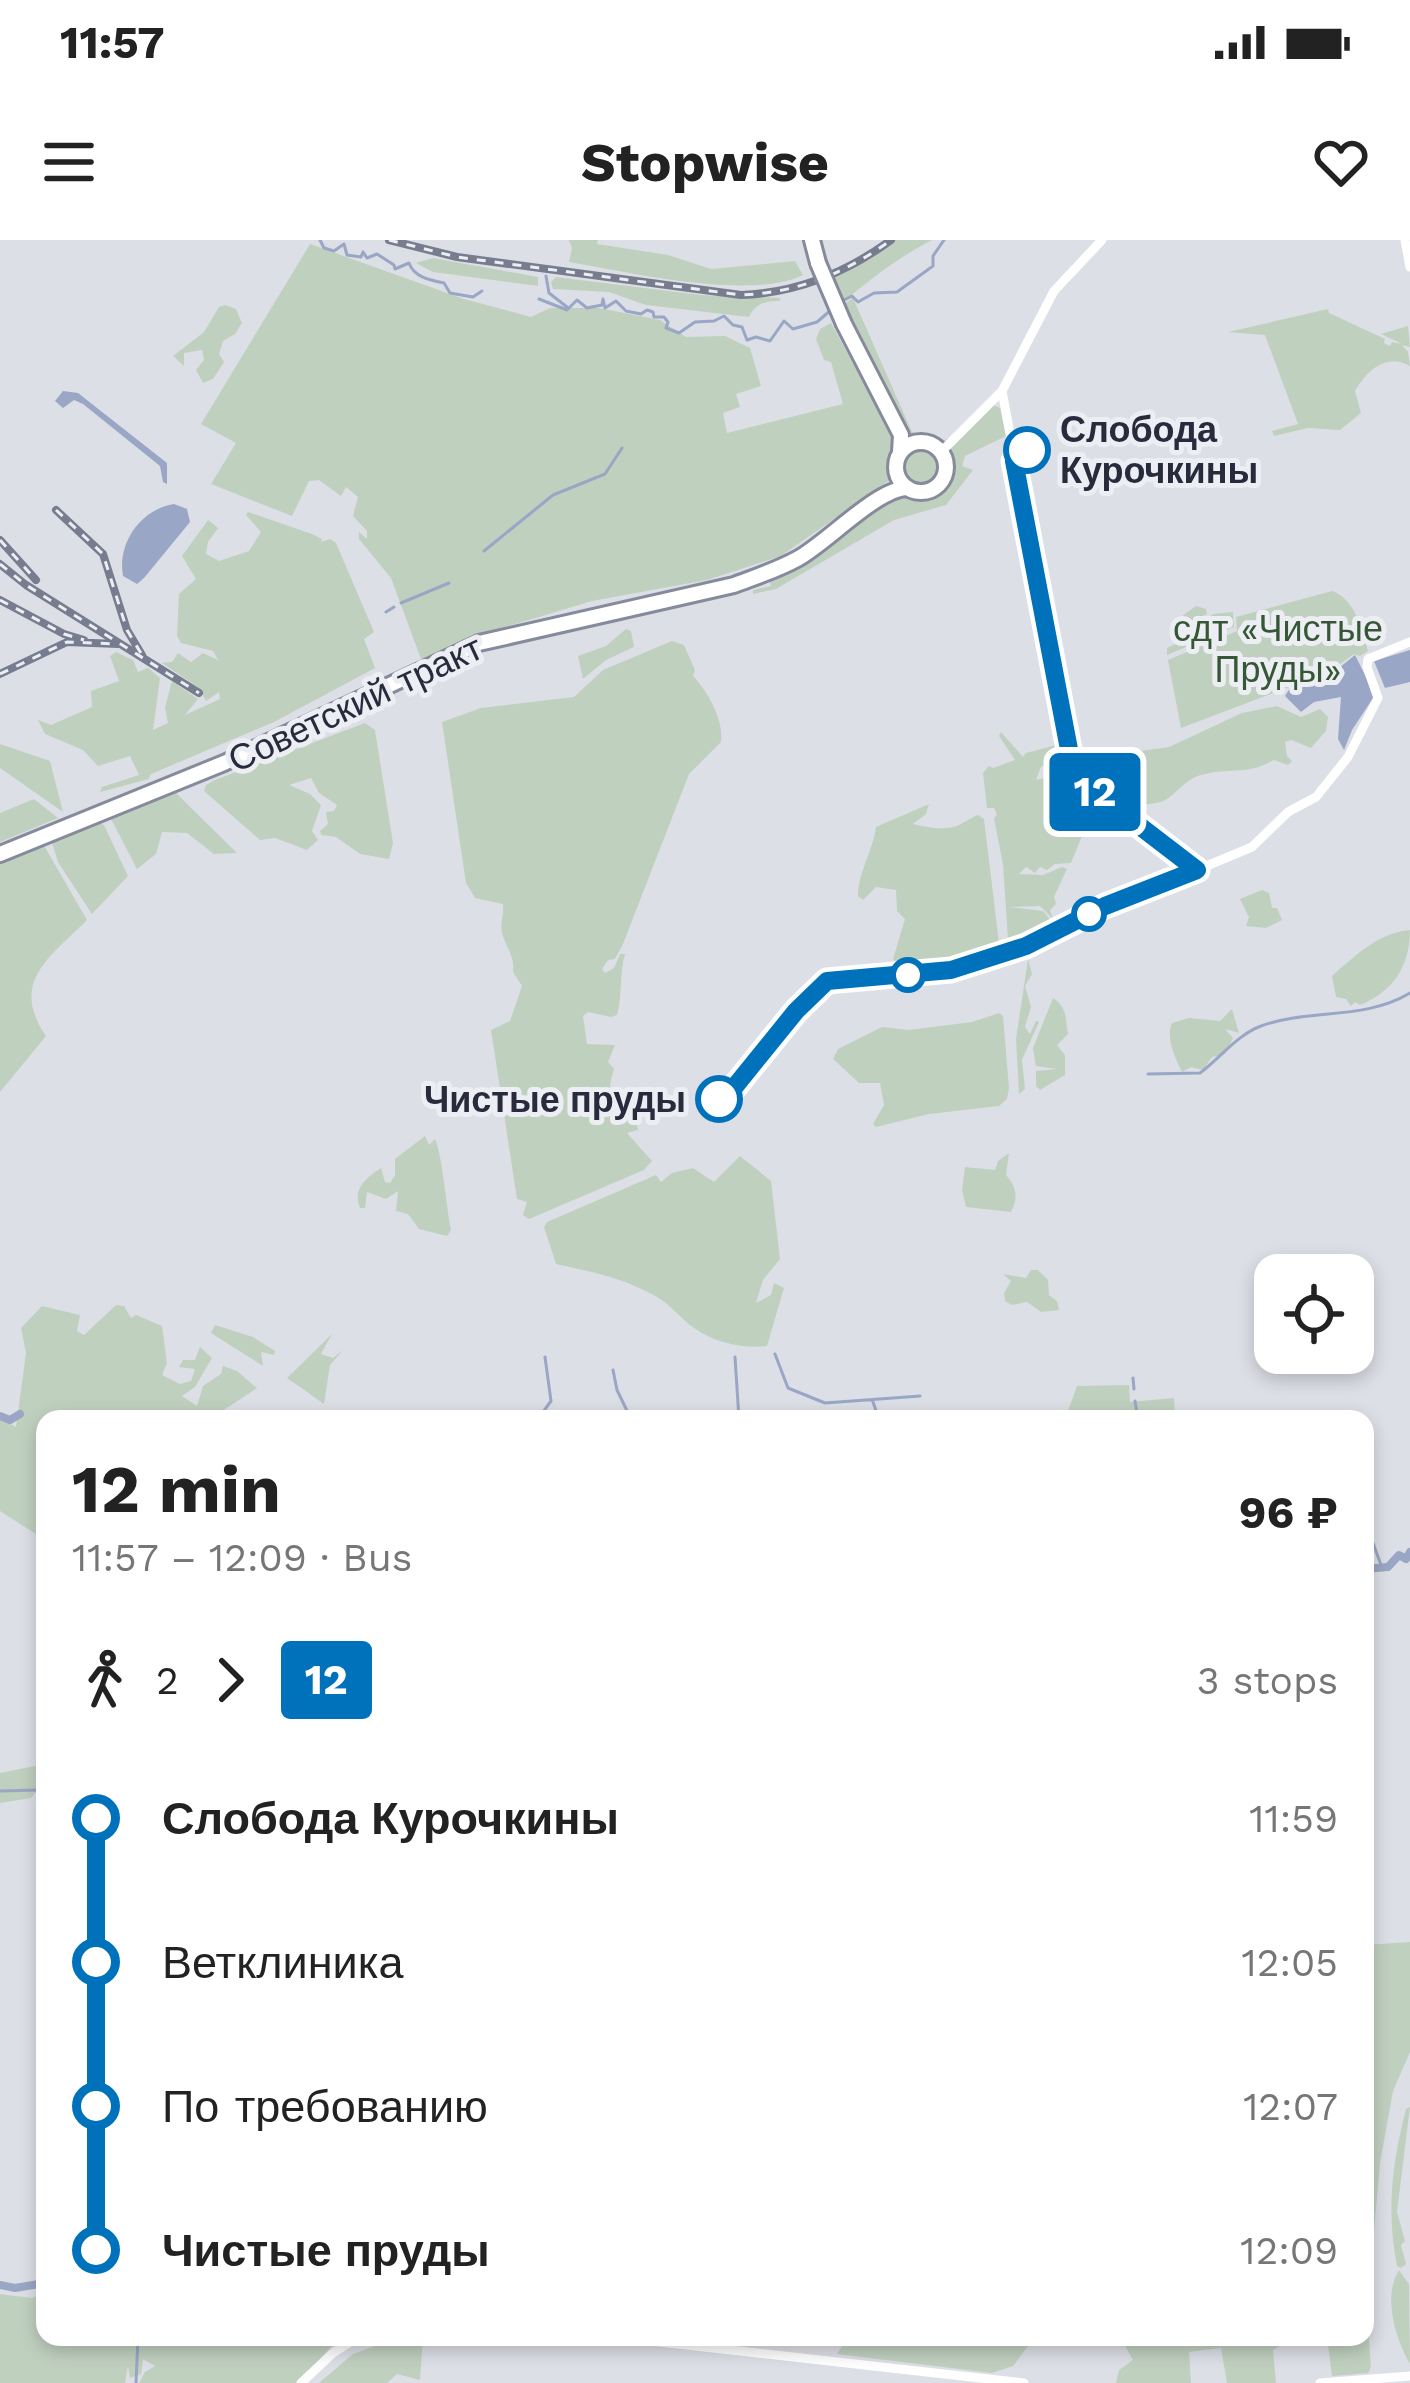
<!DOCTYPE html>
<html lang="en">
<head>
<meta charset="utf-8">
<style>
	:root { --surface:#fff; --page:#f2f2f2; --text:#222; --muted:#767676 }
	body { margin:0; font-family:"Work Sans",sans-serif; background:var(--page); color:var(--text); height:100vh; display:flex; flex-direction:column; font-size:45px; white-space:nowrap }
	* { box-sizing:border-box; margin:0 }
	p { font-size:39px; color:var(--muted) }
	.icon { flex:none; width:66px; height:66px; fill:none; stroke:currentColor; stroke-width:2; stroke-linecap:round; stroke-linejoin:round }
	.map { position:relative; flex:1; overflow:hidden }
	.side { position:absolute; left:36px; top:1170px; width:1338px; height:936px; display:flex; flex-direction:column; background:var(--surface); border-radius:24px; box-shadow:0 6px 18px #0003 }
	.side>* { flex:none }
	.badge { padding:0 24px; border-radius:9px; font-size:42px; line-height:78px }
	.fabs { position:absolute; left:1254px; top:1014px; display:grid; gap:24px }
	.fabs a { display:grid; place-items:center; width:120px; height:120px; border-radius:24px; background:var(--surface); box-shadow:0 6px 18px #0003; font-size:60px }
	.map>.badge { position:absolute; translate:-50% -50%; box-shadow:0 0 0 6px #fff }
	.legs { display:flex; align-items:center; gap:18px; height:132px; padding:0 36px; font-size:39px }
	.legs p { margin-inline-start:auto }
	.head { display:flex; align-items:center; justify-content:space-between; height:204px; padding:0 36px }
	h1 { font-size:66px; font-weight:700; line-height:90px }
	ul { padding:0 36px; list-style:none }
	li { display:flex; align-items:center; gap:42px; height:144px; font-size:45px }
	li i { display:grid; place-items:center; width:18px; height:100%; margin:0 15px; background:currentColor }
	li i::after { content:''; width:30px; height:30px; margin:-15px; border:9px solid; border-radius:50%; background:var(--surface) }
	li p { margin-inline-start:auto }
	li:first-child i { background:linear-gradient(#0000 50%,currentColor 0) }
	li:last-child i { background:linear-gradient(currentColor 50%,#0000 0) }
	.status { display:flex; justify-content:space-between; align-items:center; height:84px; padding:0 60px; background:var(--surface); direction:ltr }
	.status svg { height:33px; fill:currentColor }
	header { display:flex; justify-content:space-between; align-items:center; height:156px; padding:0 36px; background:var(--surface); font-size:54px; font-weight:700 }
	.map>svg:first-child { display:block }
	.green { fill:#c0d0bf }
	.water { fill:#99a6c5 }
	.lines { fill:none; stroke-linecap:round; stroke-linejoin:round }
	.stream { stroke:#99a6c5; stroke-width:3 }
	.river { stroke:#99a6c5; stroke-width:8 }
	.tertiary-casing { stroke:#a3a5b0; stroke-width:14 }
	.trunk-casing { stroke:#858a9c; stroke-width:20 }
	.tertiary { stroke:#f0f0f5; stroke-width:8 }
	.secondary { stroke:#fff; stroke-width:9 }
	.trunk { stroke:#fff; stroke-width:14 }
	.rail-casing { stroke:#777c8f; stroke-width:8 }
	.rail { stroke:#eceef4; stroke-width:3; stroke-dasharray:9; stroke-linecap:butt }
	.trunk-bridge-casing { stroke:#858a9c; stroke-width:20; stroke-linecap:butt }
	.trunk-bridge { stroke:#fff; stroke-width:14 }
	.line-1-casing { stroke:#fff; stroke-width:27 }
	.line-1 { stroke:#0072bc; stroke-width:18 }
	.stop-1-dot { fill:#fff; stroke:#0072bc; stroke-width:6 }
	.labels { text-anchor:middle; stroke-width:10; stroke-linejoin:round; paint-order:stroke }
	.stop-label { font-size:36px; font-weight:bold; fill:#272b3c; stroke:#eceef4; text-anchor:start }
	.park-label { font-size:36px; fill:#355735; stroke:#eceef4 }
	.street-label { font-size:36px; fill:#272b3c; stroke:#eceef4 }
</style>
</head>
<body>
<div class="status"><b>11:57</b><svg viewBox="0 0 49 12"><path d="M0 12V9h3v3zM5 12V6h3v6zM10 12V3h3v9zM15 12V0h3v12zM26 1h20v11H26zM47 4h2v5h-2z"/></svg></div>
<header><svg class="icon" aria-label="menu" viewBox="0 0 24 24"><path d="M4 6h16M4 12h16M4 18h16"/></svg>Stopwise<svg class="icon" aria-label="heart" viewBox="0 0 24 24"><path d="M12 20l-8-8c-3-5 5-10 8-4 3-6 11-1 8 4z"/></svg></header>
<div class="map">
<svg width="1410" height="2143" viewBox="0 0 1410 2143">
	<rect width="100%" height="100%" fill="#dddfe6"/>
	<path class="green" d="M 569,0 L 598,0 L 597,4 L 668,15 L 711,29 L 795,21 L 803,35 C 750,61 628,32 569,22 L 572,8 Z
		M 894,0 L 932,0 C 899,17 871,39 844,61 L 834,37 Z
		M 310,4 L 464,59 L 531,77 L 550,68 L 599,68 L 660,80 L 686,97 L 725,96 L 750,108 L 761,146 L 736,154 L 740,167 L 723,173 L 727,193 L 843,164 L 831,122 L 824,120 L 816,99 L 820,89 L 831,83 L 892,195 L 896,205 L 889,214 L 891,239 L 781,316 L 707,340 L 592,361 L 475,396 L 421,419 L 391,338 L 359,299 L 359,292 L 367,299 L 367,291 L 353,276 L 358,257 L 346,247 L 341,256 L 319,240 L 309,241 L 292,276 L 211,244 L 236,203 L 201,184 Z
		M 433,18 L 538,37 L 538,46 L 433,32 L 416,23 Z
		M 556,37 L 701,55 L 780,58 L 780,61 C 765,61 756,63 749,77 L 646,65 L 609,52 L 553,49 L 551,42 Z
		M 853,58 L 912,192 L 945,200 L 951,197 L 944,206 L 910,194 L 887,155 L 844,64 Z
		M 225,65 L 236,69 L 242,83 L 235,94 L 223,101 L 219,114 L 224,122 L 213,139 L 203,143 L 196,130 L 204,120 L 202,110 L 184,113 L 184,126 L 173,116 L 204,92 L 219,67 Z
		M 1328,69 L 1329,73 L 1385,99 L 1384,103 L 1390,106 L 1392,102 L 1402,104 L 1381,94 L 1408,86 L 1410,107 L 1402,105 L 1408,112 L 1410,126 C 1387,112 1366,131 1355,151 L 1361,173 L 1340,190 L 1308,188 L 1274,196 L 1272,191 L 1298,184 L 1265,95 L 1228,92 Z
		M 993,165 L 1000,168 L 1006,196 L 965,216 L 962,226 L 973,230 L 946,265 L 894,280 L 776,349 L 753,354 L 753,350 L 771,346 L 768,336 L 826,306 L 887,260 L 905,253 L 933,253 L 948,236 L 947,210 Z
		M900 227a22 22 0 1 1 44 0a22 22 0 1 1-44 0Z
		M 248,272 L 312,294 L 322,299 L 321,302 L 330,299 L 336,303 L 374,392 L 364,399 L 375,428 L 274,482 L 151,534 L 149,539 L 100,552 L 102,547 L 139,535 L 130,516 L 98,526 L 83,510 L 45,494 L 38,480 L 51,485 L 92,467 L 91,451 L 119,441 L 110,416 L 116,412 L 133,420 L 138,432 L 148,428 L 160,438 L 153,490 L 168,483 L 165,467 L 172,441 L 198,459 L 185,475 L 220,459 L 219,452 L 206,461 L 199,448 L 162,423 L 172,422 L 178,413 L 191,422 L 203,413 L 218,420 L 213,411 L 181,403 L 177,396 L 179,354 L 196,339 L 182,316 L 208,280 L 218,288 L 208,302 L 206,314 L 219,321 L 249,311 L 261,292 L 246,275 Z
		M 1332,351 C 1355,359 1362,389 1368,411 L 1360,416 L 1354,414 L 1329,432 L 1181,488 L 1168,420 L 1237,391 L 1236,377 Z
		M 1196,366 L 1206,369 L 1207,374 L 1196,379 L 1203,382 L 1213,374 L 1233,372 L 1234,387 L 1167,415 L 1167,408 L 1179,402 L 1182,376 Z
		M 626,389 L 631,391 L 634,407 L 606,420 L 583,439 L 578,416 L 606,406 Z
		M 672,401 L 684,405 L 695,430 L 693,436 C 708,452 724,480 721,502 L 689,534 L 623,704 L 615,719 L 608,720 L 602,729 L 605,733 L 614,728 L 620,714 L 625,714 C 619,734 623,753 617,775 L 611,777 L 588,772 L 583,776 L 587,804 L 615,805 L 608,822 L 614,829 C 609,845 609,855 608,871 L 637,885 L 638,890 L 627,893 L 652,921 L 644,930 L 529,979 L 523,975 L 527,962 L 517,959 L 491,790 L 510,781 L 522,746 L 513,732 C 515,716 506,708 502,693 C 500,683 504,674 503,664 L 475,658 L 466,643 L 442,482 L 481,468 L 574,457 L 603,430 Z
		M 1277,466 L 1301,477 L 1320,469 L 1328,477 L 1326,491 L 1311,508 L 1291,500 L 1285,502 L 1287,516 L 1292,521 L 1288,525 L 1274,520 C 1246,536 1230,527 1201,535 C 1184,540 1175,556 1163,561 C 1125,574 1089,547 1072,514 L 1072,499 L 1080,508 L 1108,509 L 1118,514 L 1169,507 L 1242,473 Z
		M 365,483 L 375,490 L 393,603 L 389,619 L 360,614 L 336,597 L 321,595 L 320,591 L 328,584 L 326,572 L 334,571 L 337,565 L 319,553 L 311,538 L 289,545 L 310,554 L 321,565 L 312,591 L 318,600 L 307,610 L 275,598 L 260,600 L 204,551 L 206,545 L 215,540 Z
		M 1001,492 L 1023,517 L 1026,513 L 1064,503 L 1067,523 L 1059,520 L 1041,527 L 1036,540 L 1044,538 L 1045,546 L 1093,569 L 1071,623 L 1055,624 L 1047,630 L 1040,627 L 1035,633 L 1026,627 L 1019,634 L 1043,635 L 1062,627 L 1067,629 L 1054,657 L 1056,664 L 1050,670 L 1053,679 L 1040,666 L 1009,667 L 1043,671 L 1053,683 L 1049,691 L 1036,699 L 1022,695 L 1017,702 L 1008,700 L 1003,624 L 994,579 L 997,574 L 994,568 L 987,568 L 983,533 L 989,526 L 993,528 L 1015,520 L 999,496 Z
		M 0,504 L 50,521 L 63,572 L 0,528 Z
		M 176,553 L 237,613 L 214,614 L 187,593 L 162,592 L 156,614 L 137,629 L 111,579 L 160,555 Z
		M 34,559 L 58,578 L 0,602 L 0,573 Z
		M 929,564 L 926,574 L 913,584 C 927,587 947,592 961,584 C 967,581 972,577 978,575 L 984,579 L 999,703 L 996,708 L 946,726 L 903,728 L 893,719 L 905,679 L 897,671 L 896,650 L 876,647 L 863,660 L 858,656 C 858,633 873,610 876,587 Z
		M 97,582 L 104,585 L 128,636 L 92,674 L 58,622 L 52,603 Z
		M 42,602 L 87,680 C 50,717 9,742 46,796 L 0,852 L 0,619 Z
		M 1262,650 L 1269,653 L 1272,668 L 1277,668 L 1282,680 L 1266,688 L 1246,686 L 1249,677 L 1240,659 Z
		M 1410,690 C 1410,726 1393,752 1360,765 L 1355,762 L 1351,766 L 1346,759 L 1336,757 L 1332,736 C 1356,715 1378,693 1410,690 Z
		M 1028,719 L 1032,734 L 1025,746 L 1031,767 L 1025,787 L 1030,794 L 1036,781 L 1039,782 L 1022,820 L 1025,849 L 1019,854 L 1016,799 Z
		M 1053,758 C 1068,768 1065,779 1068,794 L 1057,805 L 1065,815 L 1065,835 L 1040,850 L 1036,846 L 1036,831 L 1057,829 L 1036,826 L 1033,808 Z
		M 1232,769 L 1239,793 L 1225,789 L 1233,798 L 1225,814 L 1212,817 L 1203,830 L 1191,827 L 1182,832 C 1176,820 1165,797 1172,783 L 1189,778 L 1220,781 Z
		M 999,773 L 1003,776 L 1009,848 L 1007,859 L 999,866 L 929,874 L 876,887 L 873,884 L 884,865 L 880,843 L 859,843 L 833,819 L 838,809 L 882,787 L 909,790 L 972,782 Z
		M 425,896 L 429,905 L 435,899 C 443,918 446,966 451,990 L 447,996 L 419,989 L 408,974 L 396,971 L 398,951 L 386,959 L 367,952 L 365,968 L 360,968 C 352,949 366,938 381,928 L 385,942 L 390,943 L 395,935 L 395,919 Z
		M 1009,913 L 1006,935 C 1016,946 1019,957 1011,972 L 966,967 L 962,950 L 965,927 L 995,930 L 998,921 Z
		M 740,916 L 771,941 L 780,1019 L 763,1040 L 756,1063 L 771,1055 L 774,1043 L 784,1048 L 767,1106 C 742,1109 716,1103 694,1088 C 681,1079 671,1065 657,1057 C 624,1038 593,1032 556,1024 L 544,987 L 547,982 L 656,935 L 661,942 L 672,933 L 693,928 L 714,942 Z
		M 1031,1030 L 1038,1030 L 1048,1040 L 1049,1055 L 1057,1061 L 1059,1070 L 1041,1072 L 1027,1062 L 1012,1065 L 1005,1061 L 1004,1053 L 1011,1041 L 1003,1034 L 1026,1038 Z
		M 116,1065 L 124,1066 L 131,1078 L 136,1075 L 162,1086 L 167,1123 L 162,1135 L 180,1144 L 191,1141 L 195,1129 L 179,1127 L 183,1120 L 195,1120 L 200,1107 L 212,1118 L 195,1147 L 182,1156 L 197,1166 L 203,1146 L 221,1134 L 223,1126 L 237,1131 L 257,1148 L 210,1179 L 45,1179 L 45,1300 L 0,1271 L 0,1178 L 16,1187 L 26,1113 L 21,1088 L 42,1066 L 80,1075 L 77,1091 L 84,1095 Z
		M 215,1085 L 253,1097 L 275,1111 L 274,1115 L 261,1112 L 263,1126 L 211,1093 Z
		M 332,1094 L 321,1114 L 333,1118 L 343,1110 L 330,1125 L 324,1164 L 287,1138 Z
		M 1129,1145 L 1130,1162 L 1174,1158 L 1175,1179 L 1065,1179 L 1077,1146 Z
		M 45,1524 L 45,1541 L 31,1558 L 0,1563 L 0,1533 Z
		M 1410,1702 L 1410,1812 L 1393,1851 L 1380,1923 L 1367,2072 L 1371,2127 L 1368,2133 L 1332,2136 L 1327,2097 L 1365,2097 L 1365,1705 Z
		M 1410,1867 L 1397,1972 L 1405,2001 L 1401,2005 L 1406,2024 L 1401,2028 L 1397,2026 C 1386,1970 1392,1924 1406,1869 Z
		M 1399,2030 L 1409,2044 L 1410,2124 C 1396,2100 1382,2056 1399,2030 Z
		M 45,2053 L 45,2097 L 340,2097 L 298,2143 L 139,2143 L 145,2132 L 155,2126 L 143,2119 L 141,2134 L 130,2138 L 128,2126 L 125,2143 L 0,2143 L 0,2054 L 32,2058 Z
		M 400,2097 L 423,2097 L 420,2140 L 397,2134 L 387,2143 L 319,2143 L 353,2114 Z
		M 848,2097 L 1071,2097 L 1046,2105 L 1029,2105 L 1013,2126 L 992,2133 L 837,2114 Z
		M 1120,2097 L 1207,2097 L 1210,2101 L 1218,2097 L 1315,2097 L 1290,2100 L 1273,2110 L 1276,2143 L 1227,2143 L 1221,2108 L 1189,2112 L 1191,2143 L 1116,2143 L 1119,2130 L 1133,2120 Z"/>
	<path class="water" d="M 63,151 L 78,153 L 167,223 L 167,244 L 163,242 L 160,226 L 83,164 L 74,160 L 63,168 L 55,161 Z
		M 174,264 L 187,269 L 190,282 L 144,338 L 137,344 L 123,336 C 117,303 141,269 174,264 Z
		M 1410,410 L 1410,442 L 1385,448 L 1374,421 Z
		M 1355,415 L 1375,455 L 1352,490 L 1344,510 L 1338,499 L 1341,457 L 1314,462 L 1301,472 L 1285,456 L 1290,448 L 1334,432 Z"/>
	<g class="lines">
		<path class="stream" d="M 320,0 L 324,8 L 334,11 L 344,4 L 347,15 L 361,17 L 363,12 L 367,18 L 377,14 L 394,25 L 395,29 L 409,23 C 414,37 429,40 444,43 L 450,53 L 473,57 L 482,51
			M 546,36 L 549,53 L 567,67
			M 539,59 L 567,70 L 577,60 L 587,68 L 602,65 L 603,59 L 605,68 L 616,61 L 626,71 L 641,74 L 647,70 L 653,72 L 654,77 L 664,77 L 668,82 L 666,88 L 679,93 L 695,82 L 714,81 L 724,76 L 733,85 L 742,87 L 747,100 L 756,97 L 770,101 L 784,81 L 793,89 L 817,82 L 831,70
			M 840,62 L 852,56 L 858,62 L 874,53 L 897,52 L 933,26 L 933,16 L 944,0
			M 484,311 L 553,255 L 605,234 L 622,208
			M 401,363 L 449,343
			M 386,372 L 394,367
			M 1148,834 L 1200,833 C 1220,818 1237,795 1261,786 C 1311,768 1363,781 1410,753
			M 775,1114 L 788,1148 L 825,1163 L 920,1156
			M 735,1117 L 739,1179
			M 613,1130 L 617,1150 L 631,1179
			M 1133,1138 L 1134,1149
			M 1135,1161 L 1138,1179
			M 873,1162 L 879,1179
			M 538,1179 L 551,1161 L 545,1117
			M 1368,1297 L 1371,1302
			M 1373,1303 L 1381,1325
			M 0,1551 L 39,1550 L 45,1543
			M 136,2143 L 138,2097"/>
		<path class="river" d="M 0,1176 L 10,1180 L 20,1174
			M 1365,1329 L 1388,1327 L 1399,1315 L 1406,1319 L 1410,1312
			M 0,2045 L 15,2048 L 45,2043"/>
		<defs>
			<path id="tertiary" d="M 718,868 L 796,771 L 827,741 L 951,730 L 1025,706 L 1105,666 L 1197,630"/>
			<path id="trunk" d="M 812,0 L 818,23
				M 844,84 L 901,195 L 900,212
				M896 227a25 25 0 1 1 50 0a25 25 0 1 1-50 0Z
				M 0,614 L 224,523 L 479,403 L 734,345 C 755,337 777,330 797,319 C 827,303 877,248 908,248"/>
		</defs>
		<use href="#tertiary" class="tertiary-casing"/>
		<use href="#trunk" class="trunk-casing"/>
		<use href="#tertiary" class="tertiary"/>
		<path class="secondary" d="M 1405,0 L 1410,27
			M 1002,151 L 1072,525 L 1094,551 L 1197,630 L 1252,607 L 1288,572 L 1316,557 L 1348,517 L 1378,458 L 1367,427 L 1368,419 L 1410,402
			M 942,211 L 1002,151 L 1054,51 L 1102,0
			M 615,2097 L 1024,2143
			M 301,2143 L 333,2113 L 358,2097
			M 1320,2143 L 1410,2136"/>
		<use href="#trunk" class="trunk"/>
		<defs>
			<path id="rail" d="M 389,0 L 457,17 L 741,55 C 797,53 846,33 891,0
				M 56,270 L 103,314 L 127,390 L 142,415
				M 0,300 L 36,340
				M 0,324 L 26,345 L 199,453
				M 0,360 L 64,394 L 84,400
				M 0,434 L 67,402 L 118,404"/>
		</defs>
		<use href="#rail" class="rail-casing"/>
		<use href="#rail" class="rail"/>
		<defs>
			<path id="trunk-bridge" d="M 818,23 L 844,84"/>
		</defs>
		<use href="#trunk-bridge" class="trunk-bridge-casing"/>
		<use href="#trunk-bridge" class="trunk-bridge"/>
	</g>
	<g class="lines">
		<defs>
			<path id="line-1" d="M 719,859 L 724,860 L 796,771 L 827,741 L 951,730 L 1026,706 L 1105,666 L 1197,630 L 1094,551 L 1072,525 L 1014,221 L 1028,218 L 1027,210"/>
		</defs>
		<use href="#line-1" class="line-1-casing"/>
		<use href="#line-1" class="line-1"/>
	</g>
	<g class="stop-1-dot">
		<circle cx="1027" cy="210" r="21"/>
		<circle cx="1089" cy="674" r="15"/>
		<circle cx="908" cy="735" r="15"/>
		<circle cx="719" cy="859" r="21"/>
	</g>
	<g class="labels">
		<g class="stop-label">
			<text x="1060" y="202">Слобода<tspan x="1060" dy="41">Курочкины</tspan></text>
			<text x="686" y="872" text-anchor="end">Чистые пруды</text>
		</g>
		<g class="park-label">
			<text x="1278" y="401">сдт «Чистые<tspan x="1278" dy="41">Пруды»</tspan></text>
		</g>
		<g class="street-label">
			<text transform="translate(355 463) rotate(-25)" y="13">Советский тракт</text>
		</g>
	</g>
</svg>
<div class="fabs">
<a><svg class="icon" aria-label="locate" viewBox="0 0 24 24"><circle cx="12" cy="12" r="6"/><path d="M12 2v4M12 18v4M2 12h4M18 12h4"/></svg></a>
</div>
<b class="badge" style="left:1095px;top:552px;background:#0072bc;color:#fff">12</b>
<section class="side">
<div class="head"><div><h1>12 min</h1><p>11:57 – 12:09 · Bus</p></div><b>96 ₽</b></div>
<div class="legs"><svg class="icon" aria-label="walk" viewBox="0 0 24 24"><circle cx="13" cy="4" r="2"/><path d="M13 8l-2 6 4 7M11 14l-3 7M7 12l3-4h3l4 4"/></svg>2<svg class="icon" aria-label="forward" viewBox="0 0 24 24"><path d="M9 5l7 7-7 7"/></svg><b class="badge" style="background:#0072bc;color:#fff">12</b><p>3 stops</p></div>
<ul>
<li><i style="color:#0072bc"></i><b>Слобода Курочкины</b><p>11:59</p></li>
<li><i style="color:#0072bc"></i><span>Ветклиника</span><p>12:05</p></li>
<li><i style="color:#0072bc"></i><span>По требованию</span><p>12:07</p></li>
<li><i style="color:#0072bc"></i><b>Чистые пруды</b><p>12:09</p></li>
</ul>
</section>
</div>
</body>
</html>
